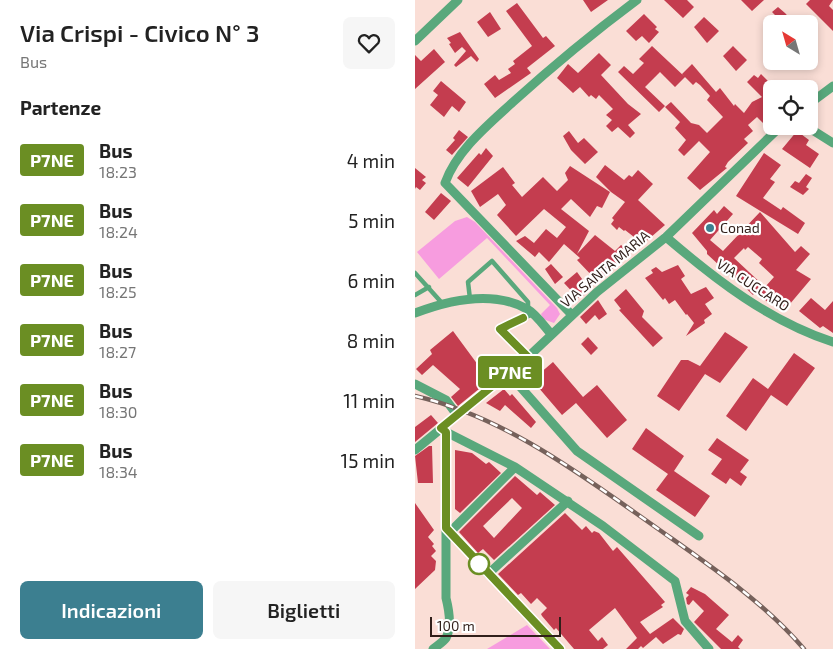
<!DOCTYPE html>
<html lang="it">
<head>
<meta charset="utf-8">
<style>
	:root { --surface:#fff; --page:#f6f6f6; --text:#222; --muted:#767676; --accent:#3c7f90 }
	body { margin:0; font-family:"Exo 2",sans-serif; background:var(--page); color:var(--text); height:100vh; display:flex; flex-direction:column; font-size:19px; white-space:nowrap }
	* { box-sizing:border-box; margin:0 }
	p { font-size:16px; color:var(--muted) }
	.icon { flex:none; width:28px; height:28px; fill:none; stroke:currentColor; stroke-width:2; stroke-linecap:round; stroke-linejoin:round }
	.map { position:relative; flex:1; overflow:hidden }
	.sheet { display:flex; flex-direction:column; background:var(--surface); width:415px }
	.sheet>* { flex:none }
	.badge { padding:0 10px; border-radius:4px; font-size:18px; line-height:32px }
	.needle { width:32px; rotate:323deg }
	.fabs { position:absolute; left:348px; top:15px; display:grid; gap:10px }
	.fabs a { display:grid; place-items:center; width:55px; height:55px; border-radius:8px; background:var(--surface); box-shadow:0 2px 8px #0003; font-size:25px }
	.scale { position:absolute; left:15px; bottom:12px; width:131px; box-sizing:border-box; padding-left:5px; border:2px solid #301f1a; border-top:0; font-size:14px; line-height:18px; white-space:nowrap; color:#301f1a; -webkit-text-stroke:4px #fff; paint-order:stroke }
	.map>.badge { position:absolute; translate:-50% -50%; box-shadow:0 0 0 2px #fff }
	h2 { padding:0 20px; font-size:19px; line-height:45px }
	.round { display:grid; place-items:center; flex:none; width:52px; height:52px; border-radius:8px; background:var(--page) }
	.head { display:flex; align-items:center; justify-content:space-between; height:85px; padding:0 20px }
	h1 { font-size:24px; font-weight:600; line-height:38px }
	.action { display:flex; gap:10px; margin-top:auto; padding:10px 20px }
	.action a { flex:1; height:58px; border-radius:8px; background:var(--accent); color:#fff; font-size:20px; font-weight:600; line-height:58px; text-align:center }
	.action a+a { background:var(--page); color:var(--text) }
	ul { padding:0; list-style:none }
	li { display:flex; align-items:center; gap:15px; height:60px; padding:0 20px }
	li div { flex:1 }
	li b { display:block; font-size:19px }
	li em { font-style:normal }
	li .badge { min-width:55px; font-weight:700; text-align:center }
	main { display:flex; flex:1; min-height:0 }
	.map>svg:first-child { display:block }
	.green { fill:#f79cdf }
	.building { fill:#c43d4f; fill-rule:evenodd }
	.lines { fill:none; stroke-linecap:round; stroke-linejoin:round }
	.service { stroke:#59a87c; stroke-width:4.5 }
	.minor { stroke:#59a87c; stroke-width:9 }
	.rail-casing { stroke:#76615b; stroke-width:4.5 }
	.rail { stroke:#fff; stroke-width:2.5; stroke-dasharray:8; stroke-linecap:butt }
	.line-casing { stroke:#fff; stroke-width:11 }
	.line { stroke:#6b8e23; stroke-width:8 }
	.poi-dot { fill:#3c7f90; stroke:#fff; stroke-width:2 }
	.stop-dot { fill:#fff; stroke:#6b8e23; stroke-width:2.5 }
	.labels { text-anchor:middle; stroke-width:4.5; stroke-linejoin:round; paint-order:stroke }
	.poi-label { font-size:14px; fill:#301f1a; stroke:#fff; text-anchor:start }
	.street-label { font-size:14px; fill:#301f1a; stroke:#fff }
</style>
</head>
<body>
<main>
<section class="sheet">
<div class="head"><div><h1>Via Crispi - Civico N° 3</h1><p>Bus</p></div><a class="round"><svg class="icon" aria-label="heart" viewBox="0 0 24 24"><path d="M12 20l-8-8c-3-5 5-10 8-4 3-6 11-1 8 4z"/></svg></a></div>
<h2>Partenze</h2>
<ul>
<li><span class="badge" style="background:#6b8e23;color:#fff">P7NE</span><div><b>Bus</b><p>18:23</p></div><em>4 min</em></li>
<li><span class="badge" style="background:#6b8e23;color:#fff">P7NE</span><div><b>Bus</b><p>18:24</p></div><em>5 min</em></li>
<li><span class="badge" style="background:#6b8e23;color:#fff">P7NE</span><div><b>Bus</b><p>18:25</p></div><em>6 min</em></li>
<li><span class="badge" style="background:#6b8e23;color:#fff">P7NE</span><div><b>Bus</b><p>18:27</p></div><em>8 min</em></li>
<li><span class="badge" style="background:#6b8e23;color:#fff">P7NE</span><div><b>Bus</b><p>18:30</p></div><em>11 min</em></li>
<li><span class="badge" style="background:#6b8e23;color:#fff">P7NE</span><div><b>Bus</b><p>18:34</p></div><em>15 min</em></li>
</ul>
<div class="action"><a>Indicazioni</a><a>Biglietti</a></div>
</section>
<div class="map">
<svg width="418" height="649" viewBox="0 0 418 649">
	<rect width="100%" height="100%" fill="#faded6"/>
	<path class="green" d="M 52,217 L 60,222 L 142,308 L 145,314 L 139,323 L 128,319 L 126,314 L 135,305 L 72,238 L 24,279 L 2,252 L 40,221 Z
		M 112,625 L 135,649 L 72,649 Z"/>
	<path class="building" d="M 168,0 L 193,0 L 176,12 Z
		M 249,0 L 272,0 L 279,7 L 268,18 Z
		M 326,0 L 349,0 L 337,11 Z
		M 395,0 L 418,0 L 414,6 L 418,10 L 418,31 L 391,4 Z
		M 102,3 L 128,38 L 131,36 L 140,46 L 112,68 L 116,73 L 80,98 L 69,84 L 80,75 L 84,80 L 96,73 L 93,69 L 100,64 L 98,61 L 117,46 L 91,11 Z
		M 363,7 L 370,13 L 380,24 L 359,24 L 364,19 L 357,12 Z
		M 75,12 L 86,29 L 73,37 L 62,22 Z
		M 229,14 L 242,27 L 240,29 L 244,32 L 234,43 L 227,36 L 221,41 L 211,31 Z
		M 289,17 L 304,31 L 292,43 L 279,27 Z
		M 45,32 L 64,59 L 62,62 L 56,56 L 41,67 L 39,65 L 51,51 L 47,47 L 40,53 L 34,44 L 36,43 L 32,38 Z
		M 237,46 L 270,77 L 260,87 L 245,72 L 230,87 L 250,106 L 244,112 L 203,72 L 209,66 L 218,74 L 229,63 L 224,59 Z
		M 318,46 L 332,60 L 321,71 L 308,56 Z
		M 19,49 L 30,62 L 0,89 L 0,55 L 6,61 Z
		M 184,53 L 196,65 L 186,75 L 213,104 L 226,114 L 213,125 L 220,133 L 215,138 L 203,127 L 197,132 L 191,126 L 197,120 L 191,115 L 198,109 L 184,95 L 181,99 L 176,95 L 174,97 L 165,87 L 158,93 L 142,78 L 153,64 L 163,73 Z
		M 277,64 L 301,92 L 305,88 L 319,106 L 320,104 L 329,113 L 337,102 L 347,97 L 332,82 L 339,75 L 343,78 L 346,74 L 356,84 L 356,115 L 348,123 L 342,117 L 333,125 L 338,131 L 329,139 L 333,143 L 313,162 L 310,167 L 312,168 L 285,190 L 272,178 L 295,152 L 284,141 L 269,156 L 263,150 L 271,140 L 260,128 L 265,122 L 250,107 L 256,102 L 276,123 L 284,125 L 292,133 L 308,117 L 292,100 L 295,96 L 285,85 L 281,82 L 278,85 L 267,74 Z
		M 26,81 L 51,102 L 44,112 L 37,106 L 29,117 L 15,105 L 23,95 L 18,91 Z
		M 44,130 L 53,137 L 37,155 L 31,150 L 40,140 L 38,138 Z
		M 154,131 L 163,143 L 169,138 L 183,152 L 170,164 L 156,150 L 148,136 Z
		M 382,131 L 394,140 L 391,145 L 404,154 L 395,168 L 367,149 Z
		M 71,148 L 78,156 L 53,187 L 42,178 L 64,153 L 66,155 Z
		M 349,153 L 366,165 L 355,179 L 360,182 L 348,198 L 366,210 L 368,207 L 390,223 L 383,234 L 321,196 Z
		M 190,165 L 209,180 L 214,175 L 217,177 L 223,170 L 238,184 L 223,200 L 250,225 L 228,244 L 210,230 L 209,231 L 204,227 L 202,230 L 196,224 L 199,220 L 197,218 L 210,202 L 196,192 L 181,177 Z
		M 155,166 L 195,192 L 187,208 L 182,206 L 175,217 L 156,199 L 146,209 L 174,231 L 162,254 L 180,235 L 200,251 L 206,245 L 213,250 L 207,255 L 209,258 L 185,280 L 183,278 L 181,280 L 162,260 L 165,258 L 149,244 L 134,262 L 124,252 L 120,257 L 101,241 L 110,236 L 119,243 L 131,229 L 142,238 L 151,227 L 129,209 L 101,236 L 82,215 L 91,205 L 83,194 L 65,207 L 56,191 L 88,167 L 100,183 L 97,185 L 107,197 L 128,177 L 142,191 L 153,180 L 150,173 Z
		M 0,168 L 11,177 L 7,180 L 11,183 L 5,190 L 1,187 L 0,189 Z
		M 391,174 L 397,178 L 391,187 L 394,189 L 388,195 L 375,187 L 380,181 L 384,183 Z
		M 26,193 L 36,201 L 19,220 L 10,212 Z
		M 309,206 L 318,214 L 295,240 L 308,251 L 345,212 L 380,252 L 386,246 L 395,254 L 381,270 L 396,279 L 369,311 L 356,300 L 354,303 L 340,292 L 338,295 L 319,277 L 318,278 L 292,254 L 292,251 L 277,233 L 299,210 L 302,214 ZM 333,247 L 347,259 L 344,263 L 359,277 L 350,287 L 319,258 L 329,248 L 330,250 Z
		M 136,264 L 148,277 L 140,284 L 130,269 Z
		M 263,265 L 270,276 L 266,279 L 276,294 L 291,287 L 299,298 L 290,304 L 297,314 L 289,320 L 290,323 L 271,336 L 279,323 L 272,314 L 271,315 L 260,300 L 254,304 L 250,298 L 248,300 L 230,278 L 238,273 L 236,270 L 241,267 L 247,272 Z
		M 162,272 L 175,290 L 166,298 L 163,298 L 149,283 Z
		M 211,289 L 229,311 L 227,317 L 248,338 L 238,347 L 204,310 L 206,309 L 199,300 Z
		M 396,298 L 410,310 L 418,301 L 418,333 L 408,326 L 405,328 L 384,311 Z
		M 183,300 L 192,314 L 184,320 L 180,315 L 171,324 L 165,317 Z
		M 38,331 L 66,369 L 91,355 L 96,363 L 43,406 L 36,397 L 45,389 L 18,365 L 7,375 L 1,369 L 17,354 L 15,350 Z
		M 310,332 L 333,347 L 305,383 L 290,374 L 264,411 L 242,396 L 266,360 L 273,360 L 285,366 Z
		M 173,337 L 183,348 L 176,355 L 166,344 Z
		M 379,353 L 400,368 L 372,406 L 356,395 L 331,431 L 311,416 L 338,378 L 353,389 Z
		M 138,362 L 168,397 L 182,385 L 212,420 L 192,438 L 161,403 L 147,415 L 117,380 Z
		M 89,389 L 95,396 L 97,394 L 121,422 L 116,428 L 90,405 L 85,411 L 71,403 Z
		M 16,415 L 23,423 L 0,442 L 0,427 Z
		M 231,428 L 269,456 L 259,471 L 295,496 L 280,517 L 241,490 L 253,474 L 217,449 Z
		M 302,438 L 334,460 L 325,472 L 332,477 L 326,486 L 315,478 L 311,484 L 296,474 L 307,459 L 293,450 Z
		M 14,446 L 17,446 L 18,483 L 3,483 L 0,456 Z
		M 40,450 L 57,453 L 71,464 L 74,462 L 86,473 L 45,513 L 40,509 Z
		M 100,476 L 122,495 L 125,492 L 140,505 L 79,560 L 68,549 L 63,553 L 44,532 ZM 97,498 L 107,508 L 79,538 L 68,526 Z
		M 0,503 L 19,530 L 13,537 L 19,544 L 17,546 L 21,551 L 16,556 L 21,561 L 20,570 L 0,589 Z
		M 150,513 L 167,530 L 171,526 L 177,533 L 179,531 L 184,533 L 198,551 L 202,547 L 250,602 L 246,605 L 248,607 L 225,622 L 235,634 L 258,618 L 269,629 L 266,635 L 263,634 L 248,644 L 241,637 L 228,648 L 226,646 L 223,649 L 211,649 L 222,638 L 200,608 L 174,630 L 183,641 L 187,637 L 193,645 L 188,649 L 159,649 L 141,628 L 139,630 L 127,616 L 126,614 L 132,608 L 122,598 L 116,604 L 106,593 L 103,595 L 83,574 Z
		M 276,587 L 290,594 L 314,615 L 301,629 L 317,642 L 323,635 L 328,640 L 323,647 L 325,649 L 306,649 L 279,622 L 289,611 L 278,600 L 274,605 L 272,604 L 271,598 L 274,595 L 271,593 Z"/>
	<g class="lines">
		<path class="service" d="M 0,273 L 27,303
			M 0,295 L 14,287
			M 55,299 L 53,282 L 77,261 L 113,302 L 113,309
			M 113,357 L 85,329 L 118,314"/>
		<path class="minor" d="M 0,41 L 43,0
			M 394,104 L 418,86
			M 391,126 L 418,143
			M 251,237 C 301,280 354,321 418,342
			M 0,313 C 34,300 78,290 112,309 C 121,314 129,326 136,334
			M 157,315 L 30,183 C 42,150 73,125 98,102 C 138,66 179,32 222,0
			M 93,373 L 162,451 L 284,536
			M 0,384 L 31,400 L 42,415
			M 31,432 L 100,467 L 188,526 L 260,581 L 270,621 L 294,649
			M 0,450 L 113,357 L 182,292 L 251,237 L 366,126
			M 31,528 L 145,649
			M 35,532 L 100,467
			M 73,574 L 153,501
			M 18,649 C 22,646 28,642 31,638 C 37,627 34,610 31,598 L 31,432 L 28,429"/>
		<defs>
			<path id="rail" d="M 0,396 C 90,417 165,474 239,526 C 291,563 347,600 389,649"/>
		</defs>
		<use href="#rail" class="rail-casing"/>
		<use href="#rail" class="rail"/>
	</g>
	<g class="lines">
		<defs>
			<path id="line" d="M 108,318 L 85,329 L 113,357 L 26,428 L 31,432 L 31,528 L 145,649"/>
		</defs>
		<use href="#line" class="line-casing"/>
		<use href="#line" class="line"/>
	</g>
	<circle class="poi-dot" cx="295" cy="228" r="5"/>
	<circle class="stop-dot" cx="64" cy="564" r="10"/>
	<g class="labels">
		<g class="poi-label">
			<text x="305" y="233">Conad</text>
		</g>
		<g class="street-label">
			<text transform="translate(190 269) rotate(-40)" y="5">VIA SANTA MARIA</text>
			<text transform="translate(338 285) rotate(33)" y="5">VIA CUCCARO</text>
		</g>
	</g>
</svg>
<div class="fabs">
<a><svg class="needle" viewBox="-14 -14 28 28"><path d="M0-13l5 13h-10z" fill="#e53935"/><path d="M0 13l5-13h-10z" fill="#767676"/></svg></a>
<a><svg class="icon" aria-label="locate" viewBox="0 0 24 24"><circle cx="12" cy="12" r="6"/><path d="M12 2v4M12 18v4M2 12h4M18 12h4"/></svg></a>
</div>
<div class="scale">100 m</div>
<b class="badge" style="left:95px;top:372px;background:#6b8e23;color:#fff">P7NE</b>
</div>
</main>
</body>
</html>
